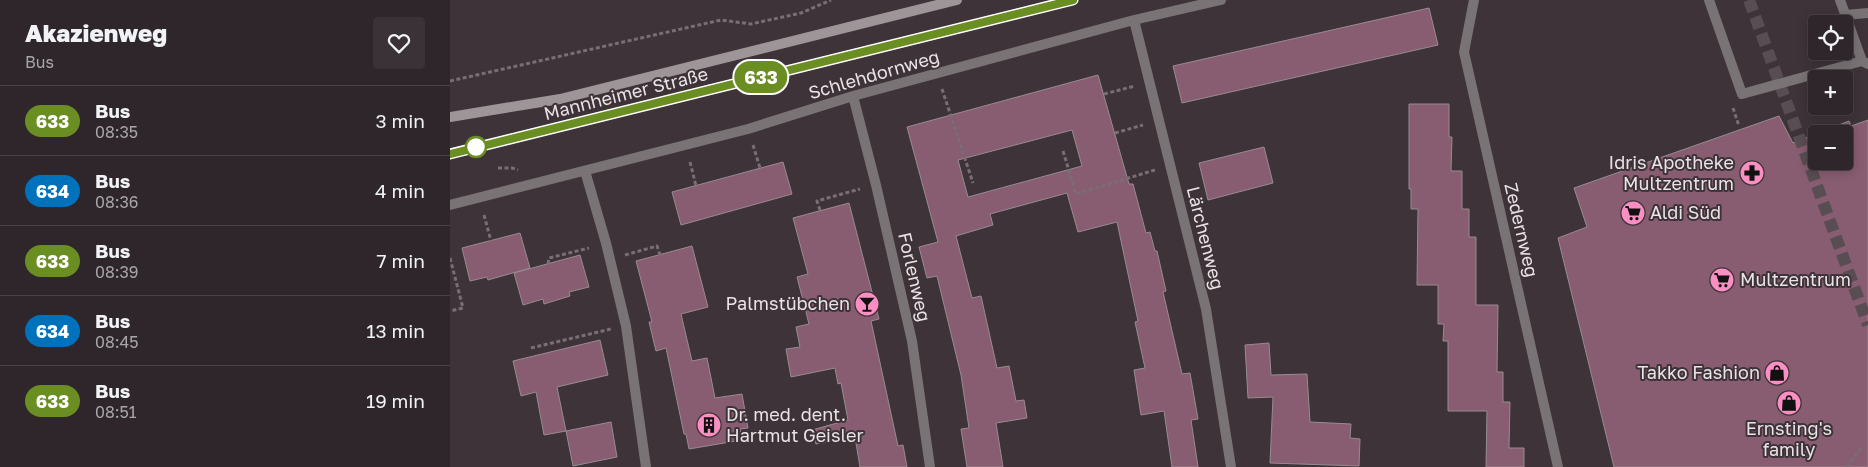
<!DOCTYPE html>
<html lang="en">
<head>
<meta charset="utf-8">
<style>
	:root { --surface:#2e262a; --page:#3a3236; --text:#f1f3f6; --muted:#a7a5a8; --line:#494347 }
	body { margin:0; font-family:"Golos Text",sans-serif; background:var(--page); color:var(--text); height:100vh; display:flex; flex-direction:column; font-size:19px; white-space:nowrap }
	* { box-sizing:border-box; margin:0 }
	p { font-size:16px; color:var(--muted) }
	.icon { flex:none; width:28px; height:28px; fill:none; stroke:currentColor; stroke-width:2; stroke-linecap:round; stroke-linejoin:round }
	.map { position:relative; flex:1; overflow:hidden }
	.sheet { display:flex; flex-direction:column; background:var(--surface); width:450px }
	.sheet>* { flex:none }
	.badge { padding:0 10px; border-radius:16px; font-size:18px; line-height:32px }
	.fabs { position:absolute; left:1358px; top:15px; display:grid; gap:10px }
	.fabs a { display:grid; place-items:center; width:45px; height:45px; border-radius:5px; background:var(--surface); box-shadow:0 2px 12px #0003,0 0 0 1px var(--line); font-size:25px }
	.map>.badge { position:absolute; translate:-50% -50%; box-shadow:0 0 0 2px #fff }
	.round { display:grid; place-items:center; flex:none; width:52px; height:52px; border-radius:5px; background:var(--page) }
	.overview { display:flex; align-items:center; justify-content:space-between; height:85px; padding:0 25px }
	h1 { font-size:24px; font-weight:800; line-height:38px }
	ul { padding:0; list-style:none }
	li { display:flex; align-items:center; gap:15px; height:70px; padding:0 25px; border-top:1px solid var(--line) }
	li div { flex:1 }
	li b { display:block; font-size:19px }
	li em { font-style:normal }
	li .badge { min-width:55px; font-weight:700; text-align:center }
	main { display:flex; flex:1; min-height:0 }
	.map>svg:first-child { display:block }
	.building { fill:#885d71; stroke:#988b90; fill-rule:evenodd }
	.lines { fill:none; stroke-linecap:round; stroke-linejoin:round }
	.primary-tunnel { stroke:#584d52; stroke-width:12; stroke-dasharray:12 6; stroke-linecap:butt }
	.path { stroke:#786e73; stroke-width:3; stroke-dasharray:4 2.5; stroke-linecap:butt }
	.service { stroke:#797375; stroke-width:10 }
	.minor { stroke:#797375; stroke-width:10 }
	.secondary { stroke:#9e9598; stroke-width:10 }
	.line-casing { stroke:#fff; stroke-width:11 }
	.line { stroke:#6b8e23; stroke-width:8 }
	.stop-dot { fill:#fff; stroke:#6b8e23; stroke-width:2.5 }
	.labels { text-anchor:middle; stroke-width:4; stroke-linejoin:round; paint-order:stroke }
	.street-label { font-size:18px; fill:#eae3e6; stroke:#3e3338 }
	.poi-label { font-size:18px; fill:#eae3e6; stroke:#3e3338; text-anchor:end }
</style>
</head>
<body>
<main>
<section class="sheet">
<div class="overview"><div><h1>Akazienweg</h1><p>Bus</p></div><a class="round"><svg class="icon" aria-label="heart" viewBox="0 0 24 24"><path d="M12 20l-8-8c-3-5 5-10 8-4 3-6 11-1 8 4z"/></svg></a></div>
<ul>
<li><span class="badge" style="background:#6b8e23;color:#fff">633</span><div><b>Bus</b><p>08:35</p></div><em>3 min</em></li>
<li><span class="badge" style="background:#0072bc;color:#fff">634</span><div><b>Bus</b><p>08:36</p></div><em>4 min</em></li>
<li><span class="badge" style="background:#6b8e23;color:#fff">633</span><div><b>Bus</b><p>08:39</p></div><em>7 min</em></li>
<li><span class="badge" style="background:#0072bc;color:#fff">634</span><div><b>Bus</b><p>08:45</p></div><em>13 min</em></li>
<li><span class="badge" style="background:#6b8e23;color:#fff">633</span><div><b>Bus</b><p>08:51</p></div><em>19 min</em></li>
</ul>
</section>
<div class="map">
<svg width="1418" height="467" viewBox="0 0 1418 467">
	<rect width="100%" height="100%" fill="#3e3338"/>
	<path class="building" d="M 979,8 L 988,45 L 732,103 L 723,66 Z
		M 648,75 L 679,184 L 683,184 L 696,233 L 700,232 L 705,251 L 707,251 L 716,291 L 713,292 L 732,374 L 740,373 L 748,419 L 741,420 L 748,467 L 722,467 L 714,411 L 691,415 L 684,370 L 695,368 L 685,322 L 688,321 L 667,222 L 628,232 L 617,193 L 540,214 L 543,225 L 506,236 L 522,298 L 531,296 L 547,368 L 559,366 L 566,401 L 574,400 L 577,418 L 546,423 L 553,467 L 517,467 L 511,429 L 519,428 L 511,375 L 487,276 L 477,278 L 469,247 L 488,242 L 457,127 ZM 622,130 L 632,166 L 518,197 L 508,160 Z
		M 959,104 L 999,104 L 999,137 L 1002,137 L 1001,171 L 1012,171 L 1012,209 L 1019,209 L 1019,237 L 1026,237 L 1026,305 L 1048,305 L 1047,372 L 1053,372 L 1053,402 L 1060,402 L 1059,448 L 1074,448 L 1074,467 L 1036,467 L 1037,411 L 998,411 L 998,341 L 993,341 L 994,324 L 988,324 L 988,285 L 967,285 L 968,209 L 961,209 L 961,189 L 959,189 Z
		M 1329,116 L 1343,143 L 1399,121 L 1401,126 L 1418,120 L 1418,467 L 1164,467 L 1108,238 L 1137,227 L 1124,188 ZM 1366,134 L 1394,134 L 1394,161 L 1366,161 Z
		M 814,147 L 823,183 L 758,200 L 749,163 Z
		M 333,162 L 342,194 L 231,225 L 222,192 Z
		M 399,203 L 429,319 L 421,321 L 448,446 L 453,445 L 457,467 L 410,467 L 405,437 L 366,444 L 362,430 L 398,420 L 391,383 L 388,384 L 385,368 L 341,377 L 336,349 L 350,347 L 346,327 L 359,324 L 347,277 L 358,274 L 343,218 Z
		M 70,233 L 80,268 L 38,280 L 37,277 L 20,281 L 12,248 Z
		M 242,246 L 258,307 L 231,314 L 242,361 L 257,358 L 265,398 L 292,394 L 298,428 L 290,429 L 292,440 L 239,449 L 236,434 L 234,434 L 216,348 L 206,351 L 199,322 L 202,322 L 186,261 Z
		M 130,255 L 139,287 L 119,292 L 120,296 L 94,304 L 93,299 L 73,305 L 64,273 Z
		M 150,340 L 158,375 L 107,387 L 116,431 L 94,435 L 86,392 L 71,396 L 63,361 Z
		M 819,343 L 821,375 L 857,374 L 860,422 L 901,424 L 900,438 L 910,439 L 909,466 L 820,463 L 823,397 L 798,398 L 795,345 Z
		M 161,422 L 167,457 L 123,466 L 116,431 Z"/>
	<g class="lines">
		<path class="primary-tunnel" d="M 1299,0 L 1418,325"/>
		<path class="path" d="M 0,81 L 271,20 L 301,24 L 351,13 L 381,0
			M 492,89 L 523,183
			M 654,94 L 685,86
			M 1283,108 L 1289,126
			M 665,133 L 693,125
			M 303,145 L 310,168
			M 613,151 L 626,194 L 705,170
			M 240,162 L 246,186
			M 48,168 L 62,168 L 68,170
			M 370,210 L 367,201 L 410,189
			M 34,215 L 41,241
			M 175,255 L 207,246 L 210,255
			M 0,258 L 13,308 L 0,311
			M 98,264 L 99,258 L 139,248
			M 81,348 L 161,329
			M 1397,467 L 1411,448"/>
		<path class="service" d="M 1259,0 L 1292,94 L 1412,61 L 1418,64
			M 1390,0 L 1412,61
			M 1395,15 L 1418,13"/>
		<path class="minor" d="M 1024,0 L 1014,52 L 1108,467
			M 684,20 L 756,309 L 781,467
			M 403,96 L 426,185 L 462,341 L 480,467
			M 135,171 L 156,243 L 176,326 L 196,467
			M 0,205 L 298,129 L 403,96 L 684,20 L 771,0"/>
		<path class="secondary" d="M 0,117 L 110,99 L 507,0
			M 0,154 L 623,0"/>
	</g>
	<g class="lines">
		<defs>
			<path id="line" d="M 0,154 L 623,0"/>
		</defs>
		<use href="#line" class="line-casing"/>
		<use href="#line" class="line"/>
	</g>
	<defs>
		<symbol id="pharmacy-disc" viewBox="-11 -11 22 22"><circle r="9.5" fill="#fb8fc4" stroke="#3e3338"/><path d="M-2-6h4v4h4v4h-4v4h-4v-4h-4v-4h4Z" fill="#111"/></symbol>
		<symbol id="supermarket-disc" viewBox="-11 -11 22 22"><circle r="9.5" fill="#fb8fc4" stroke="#3e3338"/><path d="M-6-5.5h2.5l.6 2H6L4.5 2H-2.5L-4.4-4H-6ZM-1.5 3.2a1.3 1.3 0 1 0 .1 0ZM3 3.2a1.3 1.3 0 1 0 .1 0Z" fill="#111"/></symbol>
		<symbol id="bar-disc" viewBox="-11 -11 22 22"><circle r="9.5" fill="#fb8fc4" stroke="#3e3338"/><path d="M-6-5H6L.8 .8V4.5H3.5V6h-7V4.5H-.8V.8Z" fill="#111"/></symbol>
		<symbol id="shop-disc" viewBox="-11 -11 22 22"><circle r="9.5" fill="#fb8fc4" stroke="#3e3338"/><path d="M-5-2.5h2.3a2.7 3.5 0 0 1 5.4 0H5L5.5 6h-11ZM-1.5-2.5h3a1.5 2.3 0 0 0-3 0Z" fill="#111"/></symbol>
		<symbol id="building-disc" viewBox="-11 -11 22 22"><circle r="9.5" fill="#fb8fc4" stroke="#3e3338"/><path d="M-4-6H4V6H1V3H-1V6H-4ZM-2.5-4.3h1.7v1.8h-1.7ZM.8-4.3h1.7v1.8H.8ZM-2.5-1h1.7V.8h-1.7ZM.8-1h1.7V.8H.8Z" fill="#111"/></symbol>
	</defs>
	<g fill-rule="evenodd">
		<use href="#pharmacy-disc" x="1288" y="159" width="28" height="28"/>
		<use href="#supermarket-disc" x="1169" y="199" width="28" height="28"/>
		<use href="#supermarket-disc" x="1258" y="266" width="28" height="28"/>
		<use href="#bar-disc" x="403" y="290" width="28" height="28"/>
		<use href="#shop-disc" x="1313" y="359" width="28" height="28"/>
		<use href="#shop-disc" x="1325" y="389" width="28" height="28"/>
		<use href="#building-disc" x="245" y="411" width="28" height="28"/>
	</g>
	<circle class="stop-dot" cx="26" cy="147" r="10"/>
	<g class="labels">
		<g class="street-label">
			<text transform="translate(424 75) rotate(-16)" y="6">Schlehdornweg</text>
			<text transform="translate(176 94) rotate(-14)" y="6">Mannheimer Straße</text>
			<text transform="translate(1071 230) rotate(77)" y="6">Zedernweg</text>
			<text transform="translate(755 238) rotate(76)" y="6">Lärchenweg</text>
			<text transform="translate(464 277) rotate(77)" y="6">Forlenweg</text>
		</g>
		<g class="poi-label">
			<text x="1284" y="169">Idris Apotheke<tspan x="1284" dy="21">Multzentrum</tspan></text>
			<text x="1200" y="219" text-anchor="start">Aldi Süd</text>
			<text x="1290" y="286" text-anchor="start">Multzentrum</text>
			<text x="400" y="310">Palmstübchen</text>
			<text x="1310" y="379">Takko Fashion</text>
			<text x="276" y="421" text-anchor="start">Dr. med. dent.<tspan x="276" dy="21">Hartmut Geisler</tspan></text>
			<text x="1339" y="435" text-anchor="middle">Ernsting's<tspan x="1339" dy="21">family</tspan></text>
		</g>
	</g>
</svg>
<div class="fabs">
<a><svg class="icon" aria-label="locate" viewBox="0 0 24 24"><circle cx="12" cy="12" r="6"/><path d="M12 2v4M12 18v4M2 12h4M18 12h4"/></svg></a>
<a>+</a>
<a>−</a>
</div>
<b class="badge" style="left:311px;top:77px;background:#6b8e23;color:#fff">633</b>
</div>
</main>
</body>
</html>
